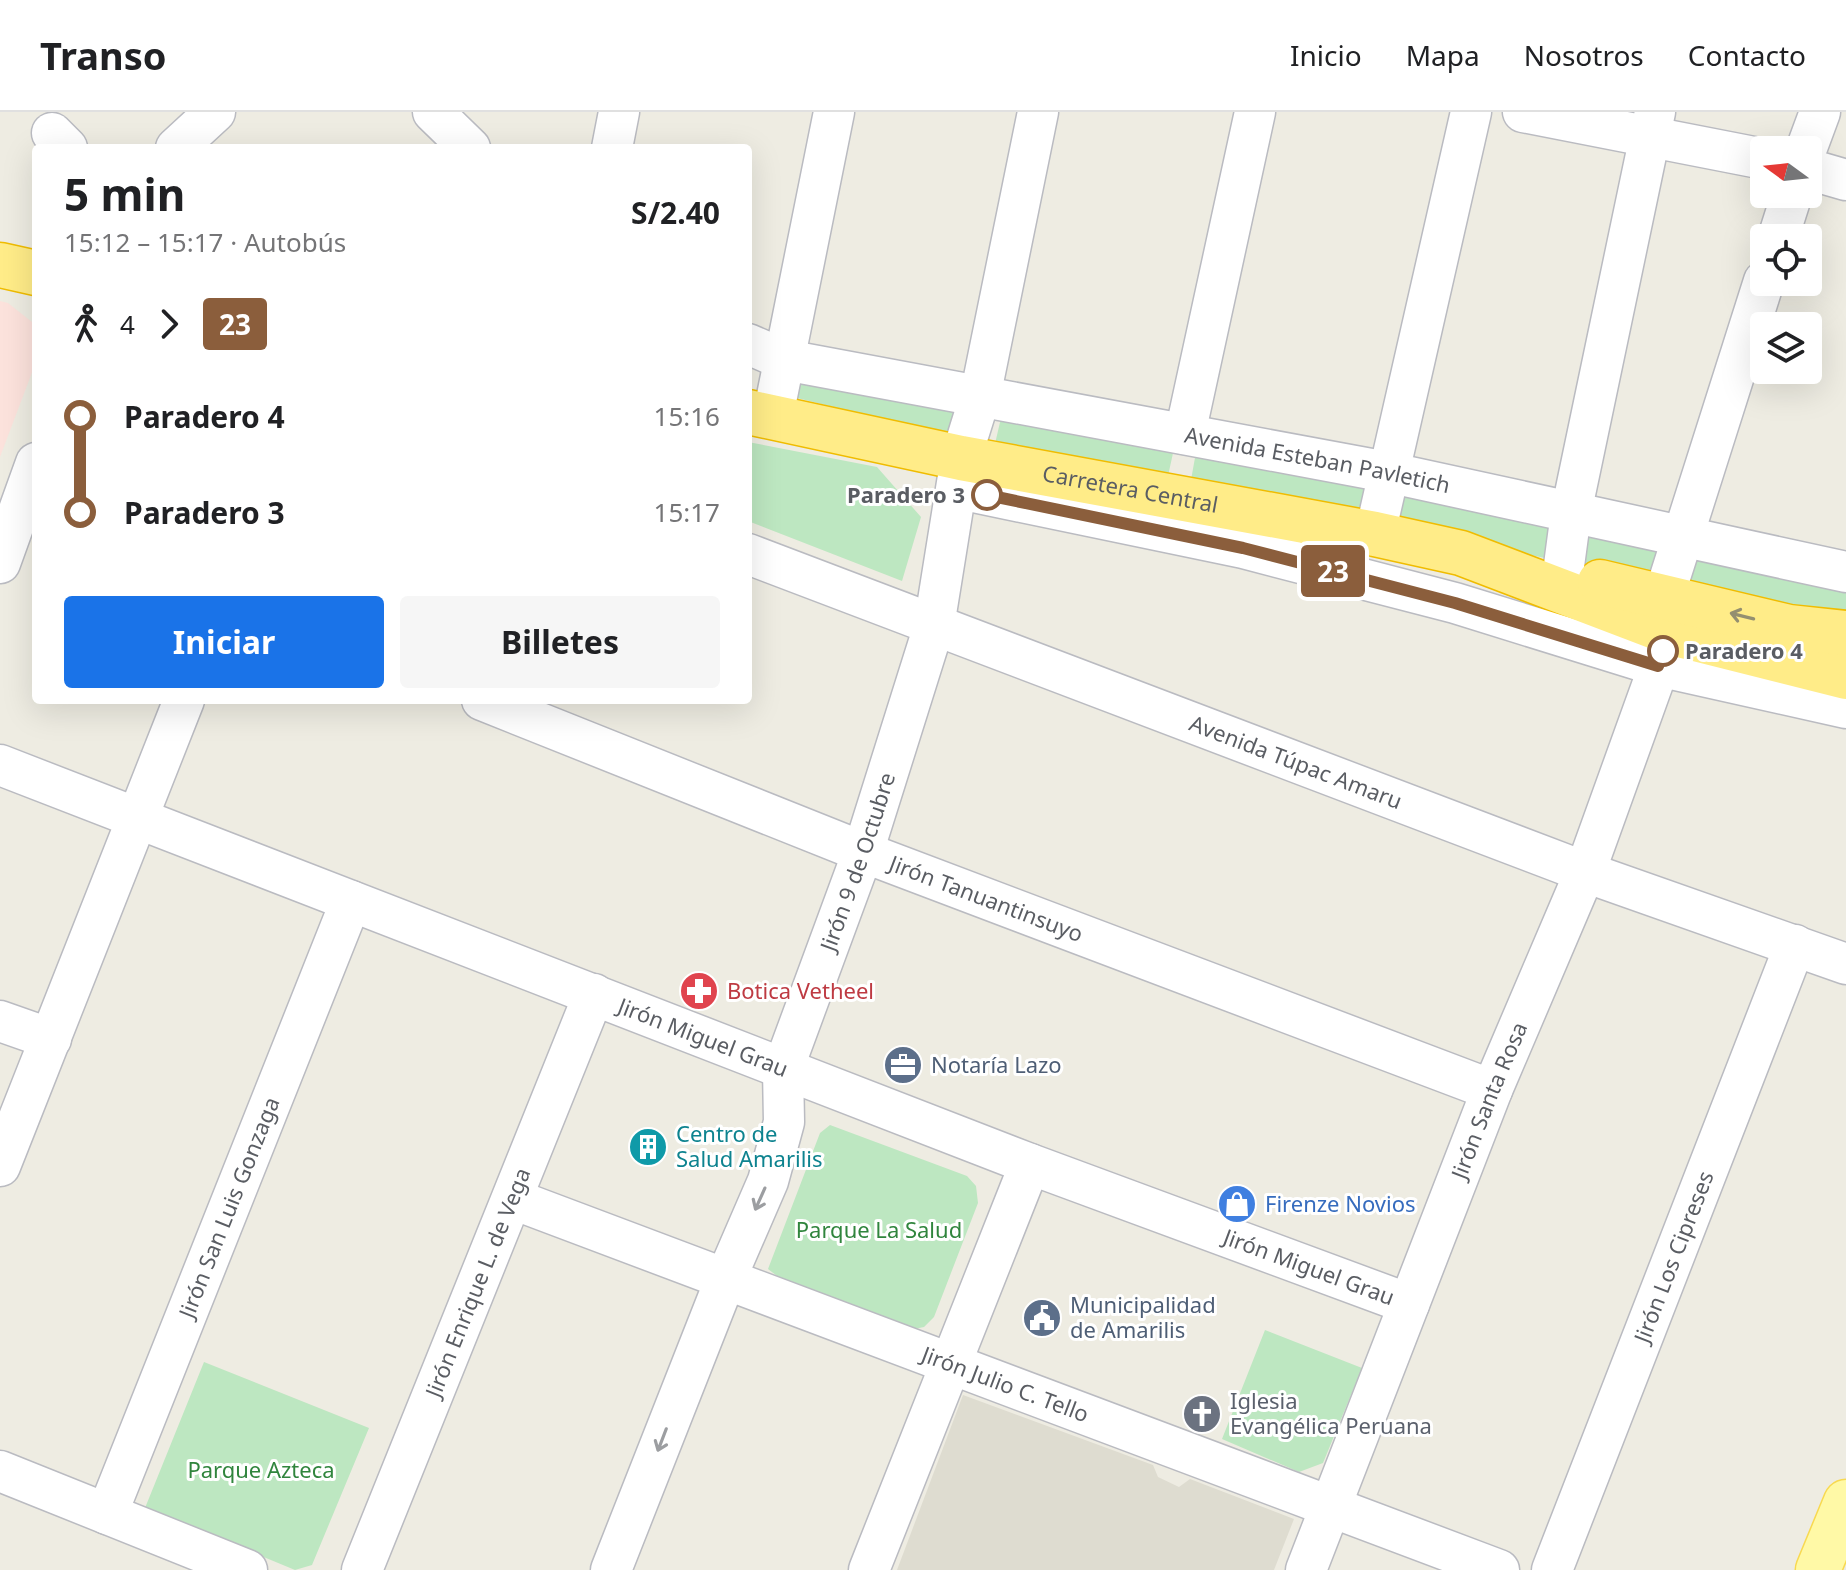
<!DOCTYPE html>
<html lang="es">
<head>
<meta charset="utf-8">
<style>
	:root { --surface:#fff; --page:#f6f6f6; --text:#202124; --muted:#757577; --line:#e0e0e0; --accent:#1a73e8 }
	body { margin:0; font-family:"Noto Sans",sans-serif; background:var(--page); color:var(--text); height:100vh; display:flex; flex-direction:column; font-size:30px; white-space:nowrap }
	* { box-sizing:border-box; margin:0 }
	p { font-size:26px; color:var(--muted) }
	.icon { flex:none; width:44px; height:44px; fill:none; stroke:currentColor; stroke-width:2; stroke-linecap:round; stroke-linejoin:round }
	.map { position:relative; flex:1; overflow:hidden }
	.drawer { position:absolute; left:32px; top:32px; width:720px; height:560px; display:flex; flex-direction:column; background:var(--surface); border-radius:8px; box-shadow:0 8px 32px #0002 }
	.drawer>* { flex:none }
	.badge { padding:0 16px; border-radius:6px; font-size:28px; line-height:52px }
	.needle { width:52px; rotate:285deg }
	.controls { position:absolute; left:1750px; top:24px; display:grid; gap:16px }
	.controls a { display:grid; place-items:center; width:72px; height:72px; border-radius:8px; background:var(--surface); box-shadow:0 8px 32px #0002; font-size:40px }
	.map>.badge { position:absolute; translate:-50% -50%; box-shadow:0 0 0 4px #fff }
	.legs { display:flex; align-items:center; gap:12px; height:88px; padding:0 32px; font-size:26px }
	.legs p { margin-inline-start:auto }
	.summary { display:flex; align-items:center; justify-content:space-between; height:136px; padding:0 32px }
	h1 { font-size:44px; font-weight:700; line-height:60px }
	.primary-button { display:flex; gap:16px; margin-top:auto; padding:16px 32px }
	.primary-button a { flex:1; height:92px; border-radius:8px; background:var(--accent); color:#fff; font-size:32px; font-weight:700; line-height:92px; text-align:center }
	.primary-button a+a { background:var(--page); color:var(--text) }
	ul { padding:0 32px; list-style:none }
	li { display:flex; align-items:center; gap:28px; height:96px; font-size:30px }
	li i { display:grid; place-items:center; width:12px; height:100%; margin:0 10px; background:currentColor }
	li i::after { content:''; width:20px; height:20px; margin:-10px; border:6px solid; border-radius:50%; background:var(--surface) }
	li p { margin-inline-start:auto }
	li:first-child i { background:linear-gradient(#0000 50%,currentColor 0) }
	li:last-child i { background:linear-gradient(currentColor 50%,#0000 0) }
	header { display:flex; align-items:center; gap:48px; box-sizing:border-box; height:112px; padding:0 40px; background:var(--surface); border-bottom:2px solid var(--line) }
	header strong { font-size:38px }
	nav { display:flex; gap:44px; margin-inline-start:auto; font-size:28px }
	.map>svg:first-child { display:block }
	.education { fill:#dedcd0 }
	.medical { fill:#fce2dc }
	.green { fill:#bde7c1 }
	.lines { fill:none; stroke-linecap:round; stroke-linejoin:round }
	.minor-casing { stroke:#babbc1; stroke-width:43 }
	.major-casing { stroke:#f8d951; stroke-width:47 }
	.highway-casing { stroke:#f0bc00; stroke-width:47 }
	.minor { stroke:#fff; stroke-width:40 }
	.major { stroke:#fff9a6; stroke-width:44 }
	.highway { stroke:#ffec88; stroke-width:44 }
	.oneway { stroke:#948f70 }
	.oneway2 { stroke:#9c9ea1 }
	.line-1-casing { stroke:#fff; stroke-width:18 }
	.line-1 { stroke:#8b5e3c; stroke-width:12 }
	.stop-1-dot { fill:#fff; stroke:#8b5e3c; stroke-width:4 }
	.labels { text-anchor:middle; stroke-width:6; stroke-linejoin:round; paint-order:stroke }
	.street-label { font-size:22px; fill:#5a5d63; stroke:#fff }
	.stop-label { font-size:22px; font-weight:bold; fill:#5a5d63; stroke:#fff; text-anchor:end }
	.health-label { font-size:22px; fill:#be3a42; stroke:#fff; text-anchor:start }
	.service-label { font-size:22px; fill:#4e5e75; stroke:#fff; text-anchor:start }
	.culture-label { font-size:22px; fill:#0d838f; stroke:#fff; text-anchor:start }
	.shop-label { font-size:22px; fill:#366cbe; stroke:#fff; text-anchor:start }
	.park-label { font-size:22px; fill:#30853d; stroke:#fff }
	.worship-label { font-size:22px; fill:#5b616d; stroke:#fff; text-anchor:start }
</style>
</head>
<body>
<header>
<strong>Transo</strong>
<nav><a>Inicio</a><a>Mapa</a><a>Nosotros</a><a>Contacto</a></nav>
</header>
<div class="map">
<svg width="1846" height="1458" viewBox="0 0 1846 1458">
	<rect width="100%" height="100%" fill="#eeece2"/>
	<path class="education" d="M 963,1283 L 1153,1353 L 1158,1365 L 1179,1375 L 1190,1367 L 1294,1407 L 1274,1458 L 897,1458 Z"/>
	<path class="medical" d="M 0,189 L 8,191 L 32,210 L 36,224 L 36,250 L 0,345 Z"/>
	<path class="green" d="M 797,265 L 963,298 L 955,325 L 793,285 Z
		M 1001,306 L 1175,332 L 1166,373 L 994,336 Z
		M 748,330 L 877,355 L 921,405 L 902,469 L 748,409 Z
		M 1196,340 L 1371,378 L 1364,408 L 1191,368 Z
		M 1390,382 L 1557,417 L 1554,448 L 1382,411 Z
		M 1582,417 L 1670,438 L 1661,467 L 1574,451 Z
		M 1688,441 L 1846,475 L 1846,503 L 1681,472 Z
		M 830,1013 L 967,1064 L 976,1074 L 978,1091 L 934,1205 L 924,1215 L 909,1218 L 781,1167 L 768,1157 L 820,1021 Z
		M 1265,1218 L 1362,1256 L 1323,1351 L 1299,1360 L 1222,1327 Z
		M 204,1250 L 369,1316 L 312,1453 L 295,1458 L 145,1396 Z"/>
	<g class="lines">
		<defs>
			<g id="minor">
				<path d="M 433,0 L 470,36"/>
				<path d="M 1523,0 L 1764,47"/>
				<path d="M 52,21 L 67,36"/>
				<path d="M 176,36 L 215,0"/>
				<path d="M 612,36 L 619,0"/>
				<path d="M 1806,38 L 1820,0"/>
				<path d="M 1808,57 L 1846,68"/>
				<path d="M 1778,126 L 1792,82"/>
				<path id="s1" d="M 748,232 L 785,248 L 1387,360 L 1846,460"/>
				<path d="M 773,304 L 834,0"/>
				<path d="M 1185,322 L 1255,0"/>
				<path d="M 959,377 L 1243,436 L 1455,491 L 1658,554 L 1846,596"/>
				<path d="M 1375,422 L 1471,0"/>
				<path id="s2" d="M 748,442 L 1585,760 L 1846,852"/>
				<path d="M 0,451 L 36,351"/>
				<path d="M 1563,461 L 1571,401 L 1655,0"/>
				<path d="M 1664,484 L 1764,169"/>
				<path id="s3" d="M 482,588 L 863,740 L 1492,978"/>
				<path id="s4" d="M 0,653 L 1030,1052 L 1409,1192"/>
				<path d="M 0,909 L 51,927"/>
				<path d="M 0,1054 L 184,588"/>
				<path id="s5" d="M 513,1087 L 1499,1458"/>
				<path d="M 0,1359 L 247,1458"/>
				<path id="s6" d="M 107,1402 L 351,789"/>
				<path id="s7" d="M 362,1458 L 594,882"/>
				<path id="s8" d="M 611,1458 L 726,1166 L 768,1069 L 784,1010 L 783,957 L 863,740 L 934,514 L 961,346 L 980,285 L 1038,0"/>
				<path d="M 869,1458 L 1030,1052"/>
				<path id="s9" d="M 1306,1458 L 1492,978 L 1585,760 L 1671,521"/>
				<path id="s10" d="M 1552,1458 L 1795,833"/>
			</g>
			<path id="major" d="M 1818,1458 L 1846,1390"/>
			<g id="highway">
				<path d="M 0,153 L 36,161"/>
				<path id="s11" d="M 748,300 L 961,346 L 1375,422 L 1461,441 L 1671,521 L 1846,565"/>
				<path d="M 1600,470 L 1789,515 L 1846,521"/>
			</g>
		</defs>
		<use href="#minor" class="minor-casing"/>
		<use href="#major" class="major-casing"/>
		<use href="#highway" class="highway-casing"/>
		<use href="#minor" class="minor"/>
		<use href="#major" class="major"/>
		<use href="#highway" class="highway"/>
	</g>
	<defs><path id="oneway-shaft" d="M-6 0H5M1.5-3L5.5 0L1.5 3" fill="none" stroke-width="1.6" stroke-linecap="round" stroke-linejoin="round" transform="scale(2)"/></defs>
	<use class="oneway" href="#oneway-shaft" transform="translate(1742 504) rotate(-166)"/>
	<g class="oneway2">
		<use href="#oneway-shaft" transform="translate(760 1087) rotate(114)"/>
		<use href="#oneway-shaft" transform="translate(662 1328) rotate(111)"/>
	</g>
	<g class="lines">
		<defs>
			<path id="line-1" d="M 987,383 L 1243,436 L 1455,491 L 1658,554 L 1663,539"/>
		</defs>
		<use href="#line-1" class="line-1-casing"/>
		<use href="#line-1" class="line-1"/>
	</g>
	<defs>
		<symbol id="pharmacy-disc" viewBox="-11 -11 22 22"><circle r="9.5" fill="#e0444e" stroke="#fff"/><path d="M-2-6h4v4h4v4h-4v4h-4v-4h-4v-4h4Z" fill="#fff"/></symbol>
		<symbol id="office-disc" viewBox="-11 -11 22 22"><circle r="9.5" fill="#5c6f8a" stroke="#fff"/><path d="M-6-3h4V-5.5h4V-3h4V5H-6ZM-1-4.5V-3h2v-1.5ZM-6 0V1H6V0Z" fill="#fff"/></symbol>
		<symbol id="building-disc" viewBox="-11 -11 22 22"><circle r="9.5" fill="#0f9aa8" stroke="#fff"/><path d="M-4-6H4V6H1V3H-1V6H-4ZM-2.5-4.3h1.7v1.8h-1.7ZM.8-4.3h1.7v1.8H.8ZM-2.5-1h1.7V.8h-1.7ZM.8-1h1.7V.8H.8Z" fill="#fff"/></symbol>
		<symbol id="shop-disc" viewBox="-11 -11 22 22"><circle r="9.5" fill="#3f7fe0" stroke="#fff"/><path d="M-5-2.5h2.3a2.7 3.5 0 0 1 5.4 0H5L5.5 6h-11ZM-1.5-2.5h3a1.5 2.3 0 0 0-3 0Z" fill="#fff"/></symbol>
		<symbol id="civic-disc" viewBox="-11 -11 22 22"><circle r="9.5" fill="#5c6f8a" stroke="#fff"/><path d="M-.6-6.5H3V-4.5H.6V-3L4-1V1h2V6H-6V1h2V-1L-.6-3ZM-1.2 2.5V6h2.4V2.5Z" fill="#fff"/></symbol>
		<symbol id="church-disc" viewBox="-11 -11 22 22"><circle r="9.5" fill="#6b7280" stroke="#fff"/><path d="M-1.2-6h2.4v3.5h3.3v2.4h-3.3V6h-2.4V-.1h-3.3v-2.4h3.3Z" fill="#fff"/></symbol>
	</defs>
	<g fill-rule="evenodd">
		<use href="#pharmacy-disc" x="677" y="857" width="44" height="44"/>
		<use href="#office-disc" x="881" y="931" width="44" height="44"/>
		<use href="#building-disc" x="626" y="1013" width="44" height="44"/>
		<use href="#shop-disc" x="1215" y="1070" width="44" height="44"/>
		<use href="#civic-disc" x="1020" y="1184" width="44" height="44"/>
		<use href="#church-disc" x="1180" y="1280" width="44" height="44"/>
	</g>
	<g class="stop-1-dot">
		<circle cx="987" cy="383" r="14"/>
		<circle cx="1663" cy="539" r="14"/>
	</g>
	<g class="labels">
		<g class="street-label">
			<text dy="8" stroke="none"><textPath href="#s1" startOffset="582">Avenida Esteban Pavletich</textPath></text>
			<text dy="8" stroke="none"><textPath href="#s11" startOffset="390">Carretera Central</textPath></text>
			<text dy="8" stroke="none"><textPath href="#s2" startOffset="586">Avenida Túpac Amaru</textPath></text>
			<text dy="8" stroke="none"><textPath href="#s8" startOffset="754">Jirón 9 de Octubre</textPath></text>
			<text dy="8" stroke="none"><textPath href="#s3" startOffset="542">Jirón Tanuantinsuyo</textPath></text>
			<text dy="8" stroke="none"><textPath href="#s4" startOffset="754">Jirón Miguel Grau</textPath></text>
			<text dy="8" stroke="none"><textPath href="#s9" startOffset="504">Jirón Santa Rosa</textPath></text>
			<text dy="8" stroke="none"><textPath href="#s6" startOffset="330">Jirón San Luis Gonzaga</textPath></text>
			<text dy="8" stroke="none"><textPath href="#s10" startOffset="336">Jirón Los Cipreses</textPath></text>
			<text dy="8" stroke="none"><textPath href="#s4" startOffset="1402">Jirón Miguel Grau</textPath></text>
			<text dy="8" stroke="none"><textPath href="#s7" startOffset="310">Jirón Enrique L. de Vega</textPath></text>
			<text dy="8" stroke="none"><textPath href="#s5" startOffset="526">Jirón Julio C. Tello</textPath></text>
		</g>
		<g class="stop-label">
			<text x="965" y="391">Paradero 3</text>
			<text x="1685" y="547" text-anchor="start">Paradero 4</text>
		</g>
		<g class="health-label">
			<text x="727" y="887">Botica Vetheel</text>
		</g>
		<g class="service-label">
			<text x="931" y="961">Notaría Lazo</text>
			<text x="1070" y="1201">Municipalidad<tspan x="1070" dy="25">de Amarilis</tspan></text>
		</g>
		<g class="culture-label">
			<text x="676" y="1030">Centro de<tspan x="676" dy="25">Salud Amarilis</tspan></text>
		</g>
		<g class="shop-label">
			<text x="1265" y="1100">Firenze Novios</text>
		</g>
		<g class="park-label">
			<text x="879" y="1126">Parque La Salud</text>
			<text x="261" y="1366">Parque Azteca</text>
		</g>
		<g class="worship-label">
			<text x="1230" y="1297">Iglesia<tspan x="1230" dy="25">Evangélica Peruana</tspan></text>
		</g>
	</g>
</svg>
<div class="controls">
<a><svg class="needle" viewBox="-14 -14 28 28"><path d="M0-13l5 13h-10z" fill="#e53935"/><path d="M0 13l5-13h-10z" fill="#757577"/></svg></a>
<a><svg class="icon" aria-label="locate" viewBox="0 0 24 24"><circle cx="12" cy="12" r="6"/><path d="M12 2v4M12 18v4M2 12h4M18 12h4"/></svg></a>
<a><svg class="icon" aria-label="layers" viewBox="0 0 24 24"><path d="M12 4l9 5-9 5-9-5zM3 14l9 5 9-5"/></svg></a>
</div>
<b class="badge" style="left:1333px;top:459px;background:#8b5e3c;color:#fff">23</b>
<section class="drawer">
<div class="summary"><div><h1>5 min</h1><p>15:12 – 15:17 · Autobús</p></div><b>S/2.40</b></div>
<div class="legs"><svg class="icon" aria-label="walk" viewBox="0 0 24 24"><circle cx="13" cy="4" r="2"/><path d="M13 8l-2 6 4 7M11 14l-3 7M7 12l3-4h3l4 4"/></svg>4<svg class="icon" aria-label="forward" viewBox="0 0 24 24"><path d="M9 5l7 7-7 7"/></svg><b class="badge" style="background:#8b5e3c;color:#fff">23</b></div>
<ul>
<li><i style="color:#8b5e3c"></i><b>Paradero 4</b><p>15:16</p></li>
<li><i style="color:#8b5e3c"></i><b>Paradero 3</b><p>15:17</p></li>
</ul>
<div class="primary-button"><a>Iniciar</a><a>Billetes</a></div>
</section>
</div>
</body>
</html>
